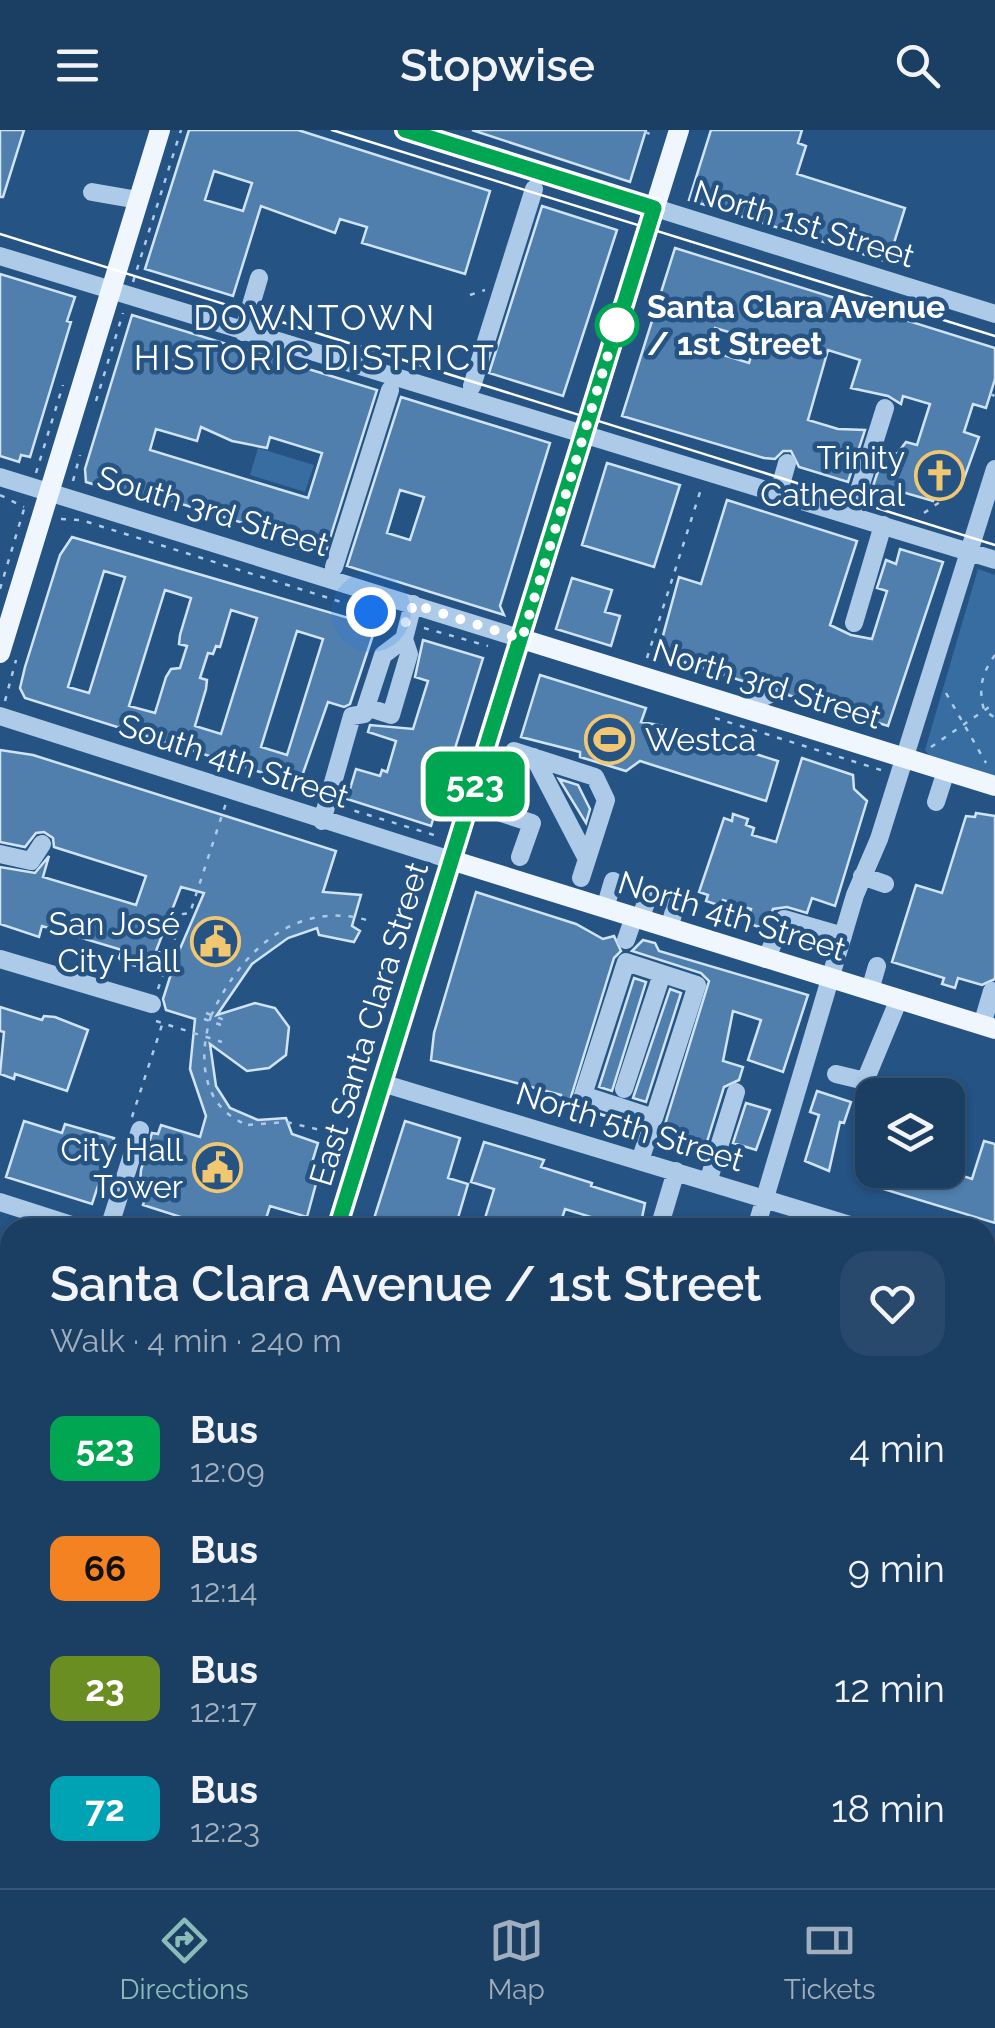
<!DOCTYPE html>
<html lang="en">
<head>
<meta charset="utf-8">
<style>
	:root { --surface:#1b3e63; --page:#28496c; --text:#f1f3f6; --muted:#a0aebe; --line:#395778; --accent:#8bbbb9 }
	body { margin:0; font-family:Raleway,sans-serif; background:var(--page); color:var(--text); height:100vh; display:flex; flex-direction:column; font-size:38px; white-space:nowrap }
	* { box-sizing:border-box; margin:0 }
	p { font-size:32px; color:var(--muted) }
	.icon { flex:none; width:55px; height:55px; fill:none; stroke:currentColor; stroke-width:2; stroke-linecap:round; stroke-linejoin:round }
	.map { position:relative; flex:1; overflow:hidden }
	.side { position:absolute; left:0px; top:1088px; width:995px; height:672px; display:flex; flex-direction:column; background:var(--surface); border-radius:30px 30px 0 0; box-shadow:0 2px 8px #0004,0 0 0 2px var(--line) }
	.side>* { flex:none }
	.badge { padding:0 20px; border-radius:15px; font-size:35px; line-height:65px }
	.fabs { position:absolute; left:855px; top:948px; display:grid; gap:20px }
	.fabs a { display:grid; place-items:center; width:110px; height:110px; border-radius:20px; background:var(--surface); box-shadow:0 2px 8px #0004,0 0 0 2px var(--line); font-size:50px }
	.you { position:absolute; width:50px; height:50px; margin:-25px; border:8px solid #fff; border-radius:50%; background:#1a73e8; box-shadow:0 0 0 15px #1a73e833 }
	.map>.badge { position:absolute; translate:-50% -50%; box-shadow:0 0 0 5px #fff }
	.round { display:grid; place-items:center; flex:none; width:105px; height:105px; border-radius:30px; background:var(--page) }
	.overview { display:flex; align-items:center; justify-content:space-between; height:170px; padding:0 50px }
	h1 { font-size:48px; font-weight:600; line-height:75px }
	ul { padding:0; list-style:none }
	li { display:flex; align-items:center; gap:30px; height:120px; padding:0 50px }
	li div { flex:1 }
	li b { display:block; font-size:38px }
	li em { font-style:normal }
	li .badge { min-width:110px; font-weight:700; text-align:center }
	header { display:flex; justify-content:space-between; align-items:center; height:130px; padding:0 50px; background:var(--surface); font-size:45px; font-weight:600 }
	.tabs { display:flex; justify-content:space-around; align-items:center; height:140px; border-top:2px solid var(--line); background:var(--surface); font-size:28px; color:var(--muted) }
	.tabs a { display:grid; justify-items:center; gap:5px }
	.tabs .active { color:var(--accent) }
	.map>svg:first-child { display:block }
	.green { fill:#386da1 }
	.building { fill:#507fae; stroke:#d1e4f6; stroke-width:2.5; fill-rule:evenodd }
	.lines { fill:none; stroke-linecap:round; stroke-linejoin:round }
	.path { stroke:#adcbe8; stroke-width:2.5; stroke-dasharray:5 8; stroke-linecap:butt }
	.minor { stroke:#adcbe8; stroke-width:18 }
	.major { stroke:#f0f6fe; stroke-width:20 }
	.tram { stroke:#fff; stroke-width:2.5 }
	.path-bridge { stroke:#adcbe8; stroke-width:2.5; stroke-dasharray:5 8; stroke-linecap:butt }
	.line-casing { stroke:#fff; stroke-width:22 }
	.line { stroke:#00a651; stroke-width:15 }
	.walk { stroke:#fff; stroke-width:10; stroke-dasharray:0 18 }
	.stop-dot { fill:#fff; stroke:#00a651; stroke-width:5 }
	.labels { text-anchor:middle; stroke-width:9; stroke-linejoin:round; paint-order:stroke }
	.street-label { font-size:32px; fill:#fff; stroke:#245384 }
	.stop-label { font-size:32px; font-weight:bold; fill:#fff; stroke:#245384; text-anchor:start }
	.poi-label { font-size:32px; fill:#fff; stroke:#245384; text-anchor:end }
	.neighbourhood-label { font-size:35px; letter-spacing:2.5px; fill:#fff; stroke:#245384 }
</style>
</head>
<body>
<header><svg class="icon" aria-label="menu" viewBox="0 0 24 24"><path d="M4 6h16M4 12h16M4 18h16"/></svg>Stopwise<svg class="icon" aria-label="search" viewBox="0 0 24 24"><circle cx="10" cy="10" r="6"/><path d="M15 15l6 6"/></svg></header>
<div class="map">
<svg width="995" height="1758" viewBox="0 0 995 1758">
	<rect width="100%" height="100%" fill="#245384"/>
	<path class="green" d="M 258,318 L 314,335 L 305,362 L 250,345 Z
		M 978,439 L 995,445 L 995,646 L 929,625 L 925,620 Z"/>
	<path class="building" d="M 0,0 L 24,0 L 3,67 L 0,67 Z
		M 189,0 L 298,0 L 490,61 L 465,144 L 362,113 L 367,97 L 340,89 L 335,103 L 261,76 L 233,166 L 145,139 ZM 214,41 L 252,53 L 243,81 L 205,70 Z
		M 472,0 L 646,0 L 630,52 Z
		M 711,0 L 802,0 L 798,13 L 806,16 L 797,44 L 905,78 L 888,132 L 689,70 Z
		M 542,76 L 617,100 L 563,266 L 489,243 Z
		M 675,118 L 995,218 L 995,249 L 986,278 L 973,274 L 964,302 L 979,307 L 961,357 L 952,354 L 949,362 L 943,360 L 941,369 L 934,367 L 933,371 L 885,357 L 884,363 L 872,359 L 885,320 L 897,324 L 906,312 L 917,315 L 930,274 L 903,266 L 901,274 L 888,266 L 851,258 L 860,230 L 828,220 L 808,290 L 838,299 L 865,300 L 848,352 L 799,337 L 791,321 L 783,321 L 775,329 L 764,328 L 622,286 ZM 715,198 L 756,210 L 749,233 L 707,220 Z
		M 0,144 L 75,167 L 67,191 L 71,192 L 30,327 L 21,325 L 19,332 L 0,326 Z
		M 132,185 L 377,260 L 324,427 L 293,417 L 295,409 L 146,363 L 144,370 L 86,352 L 85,339 ZM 201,297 L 232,311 L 267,318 L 270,307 L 322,323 L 308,368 L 150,320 L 156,299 L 197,311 Z
		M 401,267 L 550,313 L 500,476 L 504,485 L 347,436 ZM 400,360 L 424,367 L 410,410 L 387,403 Z
		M 607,333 L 680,355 L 654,437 L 582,415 Z
		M 727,370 L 857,411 L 830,495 L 851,505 L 872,509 L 887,461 L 877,458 L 886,430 L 896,434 L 900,419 L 943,432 L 888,596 L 788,565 L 787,555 L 778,549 L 751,560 L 744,558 L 746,552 L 658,524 L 679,447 L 701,454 Z
		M 72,407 L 376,496 L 350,574 L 344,577 L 328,572 L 301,649 L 296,648 L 295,653 L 25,568 L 20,558 L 25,537 L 60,425 ZM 104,441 L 125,447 L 89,563 L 68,557 ZM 165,460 L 191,468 L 180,505 L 179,514 L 187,516 L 180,538 L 171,539 L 166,547 L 155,583 L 129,576 ZM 231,480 L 257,488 L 221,604 L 195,596 L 206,559 L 207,550 L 200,548 L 208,523 L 213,524 L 216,516 L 220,517 ZM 297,501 L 323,509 L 287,625 L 261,617 Z
		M 572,448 L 612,460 L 605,482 L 620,486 L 611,516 L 556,499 Z
		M 423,510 L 483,528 L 431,696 L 347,669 L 356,639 L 380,646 L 382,640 L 387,642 L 396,611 L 368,602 L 370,595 L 413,599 L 428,551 L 415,547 Z
		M 540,545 L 646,578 L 641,592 L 670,597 L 778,631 L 766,671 L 640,631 L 626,641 L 580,627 L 580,622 L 521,607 Z
		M 0,620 L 33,625 L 336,721 L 323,762 L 361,765 L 352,796 L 360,801 L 354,812 L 319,805 L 317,798 L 288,808 L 252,834 L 217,885 L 255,873 L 275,878 L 289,897 L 286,925 L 269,938 L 247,941 L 210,914 L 216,956 L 230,978 L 258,990 L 286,988 L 292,1004 L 318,1013 L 311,1036 L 320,1039 L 307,1087 L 270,1076 L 263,1098 L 215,1098 L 143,1075 L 149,1056 L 140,1053 L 141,1040 L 152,1003 L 158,1004 L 161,995 L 200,1007 L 206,986 L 190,939 L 195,889 L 166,880 L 163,869 L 171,844 L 124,833 L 119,828 L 122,820 L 42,796 L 39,807 L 0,794 L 0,737 L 35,743 L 49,726 L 43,747 L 136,775 L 146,746 L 54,717 L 53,708 L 44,702 L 36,703 L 25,717 L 0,712 ZM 181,757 L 204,763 L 176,828 L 156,821 Z
		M 802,628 L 853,645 L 854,659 L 867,671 L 835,776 L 812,768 L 807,783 L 787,777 L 773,779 L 766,799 L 746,793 L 751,779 L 723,770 L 721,776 L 706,771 L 708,765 L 699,762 L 724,688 L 732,691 L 733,684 L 748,689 L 746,695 L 754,698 L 752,705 L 776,712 Z
		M 559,649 L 578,655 L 590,679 L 586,693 Z
		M 976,683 L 995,686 L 995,849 L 982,855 L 958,848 L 955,858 L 942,854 L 944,848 L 892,832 L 916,755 L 942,763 L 966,686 L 975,687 Z
		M 476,762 L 576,794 L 603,809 L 614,806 L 621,821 L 614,828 L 571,967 L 578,976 L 612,988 L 561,973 L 561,965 L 431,930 L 434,903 Z
		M 643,810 L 655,813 L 659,821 L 808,865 L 783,942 L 748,930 L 761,890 L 733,881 L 723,931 L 743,937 L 739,950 L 724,957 L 706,1015 L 662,1004 L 709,851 L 701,843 L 632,821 Z
		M 634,848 L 646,852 L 612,961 L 599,957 Z
		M 670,859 L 681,863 L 646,972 L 633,968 Z
		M 0,877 L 42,890 L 44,886 L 55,887 L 88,900 L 67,961 L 15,944 L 14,949 L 0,944 L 4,902 L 0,901 Z
		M 817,961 L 851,972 L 844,993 L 840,992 L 829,1041 L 805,1031 L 819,985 L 810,982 Z
		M 746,973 L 770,980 L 756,1020 L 733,1013 Z
		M 24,991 L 62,1003 L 65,994 L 114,1008 L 92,1074 L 6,1047 Z
		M 405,991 L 460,1008 L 448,1048 L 468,1054 L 455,1098 L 371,1098 Z
		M 984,1011 L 995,1014 L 995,1093 L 880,1058 L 886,1040 L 925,1040 L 946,1047 L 948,1041 L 972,1049 Z
		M 484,1012 L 544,1030 L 541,1037 L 592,1053 L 591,1056 L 645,1073 L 640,1098 L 587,1098 L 591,1087 L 565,1079 L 559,1098 L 482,1098 L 494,1059 L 471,1052 Z"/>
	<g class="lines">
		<path class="path" d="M 645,2 L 650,4
			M 133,152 L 181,0
			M 470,165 L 485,160
			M 836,168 L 837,165
			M 903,189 L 904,186
			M 990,264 L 995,266
			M 96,271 L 123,183
			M 36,343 L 63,255
			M 73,351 L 80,325
			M 0,365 L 24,377
			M 924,383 L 960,358 L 966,360
			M 61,389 L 81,390 L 392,488
			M 0,459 L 24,379
			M 424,498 L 488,516
			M 995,525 C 982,543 978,558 984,580 L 995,588
			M 647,528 L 701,359
			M 946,563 L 986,633
			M 5,571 L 16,530
			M 715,588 L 884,641
			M 931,617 L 995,573
			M 342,677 L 434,705
			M 158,859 L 183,784 L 190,783 L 226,673
			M 206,883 L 227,891
			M 211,886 C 240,822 296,768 370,791
			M 156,891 L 222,912
			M 132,987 L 162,895
			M 248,995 L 286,992 L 338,1004
			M 0,1342 L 3,1331"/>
		<path class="minor" d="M 406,0 L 995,184
			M 92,62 L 138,70
			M 0,126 L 995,430
			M 243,202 L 259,148
			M 472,256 L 534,59
			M 0,347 L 522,509
			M 778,365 L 787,333
			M 851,386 L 885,278
			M 334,437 L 390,260
			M 854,493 L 883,395
			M 404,509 L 383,525 L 366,577 L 391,585 L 409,524 L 404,509 L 413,474
			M 742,578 L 776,561
			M 0,586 L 451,730
			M 514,621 L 595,647 L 606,670 L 581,748
			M 534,627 L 587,729
			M 936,672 L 946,641
			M 495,681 L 532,693 L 520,727
			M 322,691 L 352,586 L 364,584 L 366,577
			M 0,724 L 31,731 L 42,714
			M 862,746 L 885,754
			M 605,778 L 613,751
			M 640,789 L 650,762
			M 669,798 L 677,771
			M 626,810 L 634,787
			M 0,829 L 152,874
			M 766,829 L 784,789 L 843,806
			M 626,832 L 697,855 L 654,988 L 583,965 Z
			M 870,860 L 877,836
			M 982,895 L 992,861
			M 836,944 L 865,951 L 899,869
			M 382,953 L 860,1098
			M 624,959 L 662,844
			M 640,1031 L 650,1000
			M 708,1052 L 736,962
			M 0,1072 L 81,1098
			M 109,1098 L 140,1000
			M 659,1098 L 676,1041
			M 756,1098 L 855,765 L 879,709 L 995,339
			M 985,1136 L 995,1139
			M 985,1244 L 995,1213
			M 0,1308 L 10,1311
			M 985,1378 L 995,1381
			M 0,1541 L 10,1544
			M 985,1652 L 995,1620
			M 668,1750 L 693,1758
			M 369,1752 L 390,1758
			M 417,1758 L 419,1750
			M 549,1758 L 551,1750
			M 952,1758 L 954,1750"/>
		<path class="major" d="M 522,509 L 995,656
			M 0,523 L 160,0
			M 451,730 L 995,899
			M 337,1098 L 679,0
			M 132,1758 L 135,1750"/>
		<path class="tram" d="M 332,0 L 995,206
			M 0,104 L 995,415"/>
		<path class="path-bridge" d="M 211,886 C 198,927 201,978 248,995
			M 204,889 L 224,896"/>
	</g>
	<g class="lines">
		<defs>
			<path id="line" d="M 337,1098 L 654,78 L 405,0"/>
		</defs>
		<use href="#line" class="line-casing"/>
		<use href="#line" class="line"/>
		<path class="walk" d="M 371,482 L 408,493 L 413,474 L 522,509 L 617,195"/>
	</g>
	<defs>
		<symbol id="church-ring" viewBox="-11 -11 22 22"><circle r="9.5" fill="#245384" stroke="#f2c771" stroke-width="1.5"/><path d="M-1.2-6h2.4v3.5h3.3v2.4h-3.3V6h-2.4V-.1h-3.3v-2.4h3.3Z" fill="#f2c771"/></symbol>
		<symbol id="stadium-ring" viewBox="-11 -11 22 22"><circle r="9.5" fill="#245384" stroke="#f2c771" stroke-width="1.5"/><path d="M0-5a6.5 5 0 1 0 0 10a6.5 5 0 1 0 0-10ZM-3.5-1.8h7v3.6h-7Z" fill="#f2c771"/></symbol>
		<symbol id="civic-ring" viewBox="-11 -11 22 22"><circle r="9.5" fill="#245384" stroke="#f2c771" stroke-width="1.5"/><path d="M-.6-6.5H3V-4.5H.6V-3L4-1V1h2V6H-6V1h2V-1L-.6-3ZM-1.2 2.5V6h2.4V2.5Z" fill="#f2c771"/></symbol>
	</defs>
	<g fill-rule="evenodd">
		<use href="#church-ring" x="912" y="318" width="55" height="55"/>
		<use href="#stadium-ring" x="582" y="582" width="55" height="55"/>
		<use href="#civic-ring" x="188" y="784" width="55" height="55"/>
		<use href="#civic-ring" x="190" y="1010" width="55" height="55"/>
	</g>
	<circle class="stop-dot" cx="617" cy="195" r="20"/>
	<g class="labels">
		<g class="street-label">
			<text transform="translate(804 94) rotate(17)" y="11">North 1st Street</text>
			<text transform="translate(213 381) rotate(17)" y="11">South 3rd Street</text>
			<text transform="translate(767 554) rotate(17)" y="11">North 3rd Street</text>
			<text transform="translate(234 631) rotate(18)" y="11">South 4th Street</text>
			<text transform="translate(732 786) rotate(17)" y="11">North 4th Street</text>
			<text transform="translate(369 894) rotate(-73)" y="11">East Santa Clara Street</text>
			<text transform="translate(630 997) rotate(17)" y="11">North 5th Street</text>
		</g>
		<g class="stop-label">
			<text x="647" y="188">Santa Clara Avenue<tspan x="647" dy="37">/ 1st Street</tspan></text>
		</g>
		<g class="poi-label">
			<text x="905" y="339">Trinity<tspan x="905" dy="37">Cathedral</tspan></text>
			<text x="645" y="621" text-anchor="start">Westca</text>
			<text x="180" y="805">San José<tspan x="180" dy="37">City Hall</tspan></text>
			<text x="183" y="1031">City Hall<tspan x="183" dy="37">Tower</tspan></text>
		</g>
		<g class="neighbourhood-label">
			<text x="315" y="200">DOWNTOWN<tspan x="315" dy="40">HISTORIC DISTRICT</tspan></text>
		</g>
	</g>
</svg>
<div class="fabs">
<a><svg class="icon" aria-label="layers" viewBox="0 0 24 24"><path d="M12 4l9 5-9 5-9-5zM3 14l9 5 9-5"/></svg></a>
</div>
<div class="you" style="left:371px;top:482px"></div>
<b class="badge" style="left:475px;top:654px;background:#00a651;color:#fff">523</b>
<section class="side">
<div class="overview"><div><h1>Santa Clara Avenue / 1st Street</h1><p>Walk · 4 min · 240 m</p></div><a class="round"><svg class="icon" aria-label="heart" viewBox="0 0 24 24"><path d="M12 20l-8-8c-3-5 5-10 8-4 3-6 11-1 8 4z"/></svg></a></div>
<ul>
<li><span class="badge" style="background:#00a651;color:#fff">523</span><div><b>Bus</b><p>12:09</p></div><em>4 min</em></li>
<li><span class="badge" style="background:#f58220;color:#111">66</span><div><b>Bus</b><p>12:14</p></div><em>9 min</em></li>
<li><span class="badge" style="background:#6b8e23;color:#fff">23</span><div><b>Bus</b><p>12:17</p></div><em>12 min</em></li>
<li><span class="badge" style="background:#00a3b4;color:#fff">72</span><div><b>Bus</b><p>12:23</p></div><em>18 min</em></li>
</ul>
</section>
</div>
<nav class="tabs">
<a class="active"><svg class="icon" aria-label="directions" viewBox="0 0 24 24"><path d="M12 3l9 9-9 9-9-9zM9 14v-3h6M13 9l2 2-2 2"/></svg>Directions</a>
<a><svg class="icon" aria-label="map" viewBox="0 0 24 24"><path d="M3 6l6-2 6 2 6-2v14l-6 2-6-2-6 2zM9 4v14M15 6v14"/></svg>Map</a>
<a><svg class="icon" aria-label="tickets" viewBox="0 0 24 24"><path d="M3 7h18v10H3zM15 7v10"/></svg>Tickets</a>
</nav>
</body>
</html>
